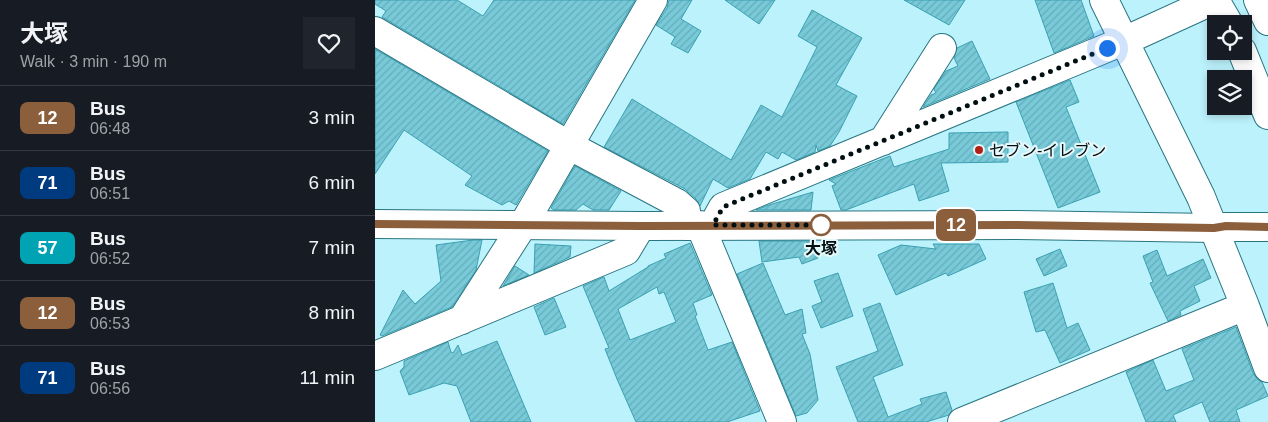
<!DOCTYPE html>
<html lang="en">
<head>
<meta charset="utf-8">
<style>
	:root { --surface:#171b24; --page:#20242c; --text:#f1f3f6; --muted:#9ea1a6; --line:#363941 }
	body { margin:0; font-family:Arial,"Noto Sans JP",sans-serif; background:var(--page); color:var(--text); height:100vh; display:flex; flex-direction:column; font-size:19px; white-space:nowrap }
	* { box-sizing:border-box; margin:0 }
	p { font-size:16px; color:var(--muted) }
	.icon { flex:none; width:28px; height:28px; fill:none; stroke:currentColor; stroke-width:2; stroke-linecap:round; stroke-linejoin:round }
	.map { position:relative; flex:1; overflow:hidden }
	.drawer { display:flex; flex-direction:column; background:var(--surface); width:375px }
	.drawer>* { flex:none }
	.badge { padding:0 10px; border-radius:8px; font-size:18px; line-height:32px }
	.tools { position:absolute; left:832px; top:15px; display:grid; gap:10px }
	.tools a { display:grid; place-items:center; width:45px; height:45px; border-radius:0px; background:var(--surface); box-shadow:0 2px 8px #0003; font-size:25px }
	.you { position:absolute; width:25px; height:25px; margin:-12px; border:4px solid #fff; border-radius:50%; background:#1a73e8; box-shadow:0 0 0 8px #1a73e833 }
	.map>.badge { position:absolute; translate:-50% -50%; box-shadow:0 0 0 2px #fff }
	.round { display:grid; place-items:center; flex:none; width:52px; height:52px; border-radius:0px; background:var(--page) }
	.headline { display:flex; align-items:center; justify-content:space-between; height:85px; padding:0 20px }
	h1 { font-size:24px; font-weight:700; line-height:38px }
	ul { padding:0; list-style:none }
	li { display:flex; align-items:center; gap:15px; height:65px; padding:0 20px; border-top:1px solid var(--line) }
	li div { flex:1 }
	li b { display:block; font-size:19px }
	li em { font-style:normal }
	li .badge { min-width:55px; font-weight:700; text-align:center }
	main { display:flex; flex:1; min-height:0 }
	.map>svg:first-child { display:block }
	.building { fill:url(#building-hatch); stroke:#3ba0b1; fill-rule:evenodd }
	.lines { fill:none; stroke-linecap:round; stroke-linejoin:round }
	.minor-casing { stroke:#287581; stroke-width:30 }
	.major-casing { stroke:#287581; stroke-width:30 }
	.highway-casing { stroke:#287581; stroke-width:30 }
	.minor { stroke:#fff; stroke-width:28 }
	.major { stroke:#fff; stroke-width:28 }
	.highway { stroke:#fff; stroke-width:28 }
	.line-casing { stroke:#fff; stroke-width:11 }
	.line { stroke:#8b5e3c; stroke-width:8 }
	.walk { stroke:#000f12; stroke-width:5; stroke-dasharray:0 9 }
	.poi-dot { fill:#b02114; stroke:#e7f8fb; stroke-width:2 }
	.stop-dot { fill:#fff; stroke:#8b5e3c; stroke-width:2.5 }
	.labels { text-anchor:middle; stroke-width:4; stroke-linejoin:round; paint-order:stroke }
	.poi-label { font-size:16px; fill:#000f12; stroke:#e7f8fb; text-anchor:start }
	.stop-label { font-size:16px; font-weight:bold; fill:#000f12; stroke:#e7f8fb }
</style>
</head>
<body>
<main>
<section class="drawer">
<div class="headline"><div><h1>大塚</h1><p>Walk · 3 min · 190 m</p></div><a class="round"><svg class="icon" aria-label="heart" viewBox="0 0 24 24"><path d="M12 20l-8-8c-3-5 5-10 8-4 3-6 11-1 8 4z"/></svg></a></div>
<ul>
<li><span class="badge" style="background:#8b5e3c;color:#fff">12</span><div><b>Bus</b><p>06:48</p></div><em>3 min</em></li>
<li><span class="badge" style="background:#003b80;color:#fff">71</span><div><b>Bus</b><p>06:51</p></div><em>6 min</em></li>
<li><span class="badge" style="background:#00a3b4;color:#fff">57</span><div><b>Bus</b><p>06:52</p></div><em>7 min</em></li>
<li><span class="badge" style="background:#8b5e3c;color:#fff">12</span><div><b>Bus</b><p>06:53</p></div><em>8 min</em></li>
<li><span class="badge" style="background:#003b80;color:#fff">71</span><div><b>Bus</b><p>06:56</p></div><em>11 min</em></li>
</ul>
</section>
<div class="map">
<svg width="893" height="422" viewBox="0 0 893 422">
	<defs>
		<pattern id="building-hatch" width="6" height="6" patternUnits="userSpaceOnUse" patternTransform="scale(1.25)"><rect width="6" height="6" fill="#78cad9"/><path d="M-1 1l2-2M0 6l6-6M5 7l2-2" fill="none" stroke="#66acb9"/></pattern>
	</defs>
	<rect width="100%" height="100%" fill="#bcf2fc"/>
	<path class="building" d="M 0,0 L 82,0 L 108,16 L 119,0 L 260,0 L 188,124 L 7,17 L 11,11 L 0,4 Z
		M 294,0 L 317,0 L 306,19 L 326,31 L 313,53 L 296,44 L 300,37 L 281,25 L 292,8 Z
		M 350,0 L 400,0 L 384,24 Z
		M 529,0 L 590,0 L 574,25 Z
		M 660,0 L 706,0 L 719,36 L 679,53 Z
		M 437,10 L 487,38 L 461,85 L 482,96 L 464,132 L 455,146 L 443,151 L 441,145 L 440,152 L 421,160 L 407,152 L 403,159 L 391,152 L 375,179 L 353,188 L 338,179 L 325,206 L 321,199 L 310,189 L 229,147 L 257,99 L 356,160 L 386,105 L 407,117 L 442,47 L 423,36 Z
		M 597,41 L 615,79 L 548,107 L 556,95 L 561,93 L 559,89 L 571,71 L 583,66 L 579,58 L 582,48 Z
		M 0,49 L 173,151 L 141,205 L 134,201 L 127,205 L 90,185 L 97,176 L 29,130 L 0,174 Z
		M 695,80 L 704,102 L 691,107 L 725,192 L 683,208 L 641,102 Z
		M 633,132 L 633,162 L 566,163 L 574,191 L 544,201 L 539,184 L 471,210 L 466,210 L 457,186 L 461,184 L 454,180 L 515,156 L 519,167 L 574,149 L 574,133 Z
		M 200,166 L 246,191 L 234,210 L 218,210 L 208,204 L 201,210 L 179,210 L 176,208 Z
		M 438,192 L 436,210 L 381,210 L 394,205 Z
		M 98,240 L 107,240 L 101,270 L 77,307 L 7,336 L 5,335 L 28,290 L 40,304 L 66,281 L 61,245 Z
		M 384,241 L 436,241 L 443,258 L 427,264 L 424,257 L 387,262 Z
		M 315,243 L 337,295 L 318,303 L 322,315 L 320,316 L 333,350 L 357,342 L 385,411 L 352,422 L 261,422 L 242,379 L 230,349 L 234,348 L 208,286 L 229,277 L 234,291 L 273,267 L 273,266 L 291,258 L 289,254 ZM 282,287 L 284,294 L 289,292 L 301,322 L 255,340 L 243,309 Z
		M 160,244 L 196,246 L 195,257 L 159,273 Z
		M 558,244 L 604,244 L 611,259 L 573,276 L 571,273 L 521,295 L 503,255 L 526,245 L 561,249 Z
		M 685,249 L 692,266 L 669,276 L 661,259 Z
		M 782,250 L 792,276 L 828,259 L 836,278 L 819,286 L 825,301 L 805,311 L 806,315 L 793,321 L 775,283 L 778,282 L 768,256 Z
		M 388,263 L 410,315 L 427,309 L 431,333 L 427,334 L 435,354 L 443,400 L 432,413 L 421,416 L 362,274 Z
		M 140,266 L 154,275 L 128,286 Z
		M 463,273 L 478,316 L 446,328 L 437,306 L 447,302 L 439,281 Z
		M 678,283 L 692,328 L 703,323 L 715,350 L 685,363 L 670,330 L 661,332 L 649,292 Z
		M 179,298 L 191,327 L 170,335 L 159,307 Z
		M 505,303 L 528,365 L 498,377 L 513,417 L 547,404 L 545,399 L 571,392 L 577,410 L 574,415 L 551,422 L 483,422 L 461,367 L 503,351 L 488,309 Z
		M 861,327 L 878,373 L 883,380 L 887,382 L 893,396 L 861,410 L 865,422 L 835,422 L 827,402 L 798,415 L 801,422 L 771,422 L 751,372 L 778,360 L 791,391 L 819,380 L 807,349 Z
		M 122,341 L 156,422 L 96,422 L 82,386 L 69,383 L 34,395 L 25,371 L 29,367 L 29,361 L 73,342 L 76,352 L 78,353 L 83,345 L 87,355 Z"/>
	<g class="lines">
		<defs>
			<path id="minor" d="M 729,0 L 826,197 L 870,306 L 893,368
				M 0,31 L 195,146 L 302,203 L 311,211 L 312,226
				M 508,141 L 567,48
				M 325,225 L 407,422
				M 338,225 L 348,207 L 758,37 L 839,0
				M 87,320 L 148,225 L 278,0
				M 0,356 L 251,251 L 266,226
				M 587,422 L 870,306"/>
			<path id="major" d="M 0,224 L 266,226 L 642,225 L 839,228 L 851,227 L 893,227"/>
			<path id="highway" d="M 840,0 L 854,24
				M 883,0 L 893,21
				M 867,51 L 893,115"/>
		</defs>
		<use href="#minor" class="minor-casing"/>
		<use href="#major" class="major-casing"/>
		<use href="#highway" class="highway-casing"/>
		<use href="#minor" class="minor"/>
		<use href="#major" class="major"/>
		<use href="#highway" class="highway"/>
	</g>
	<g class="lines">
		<defs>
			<path id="line" d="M 0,224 L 266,226 L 642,225 L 839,228 L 851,226 L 893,227"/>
		</defs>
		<use href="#line" class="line-casing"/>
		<use href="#line" class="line"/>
		<path class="walk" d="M 446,225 L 452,225 L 338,225 L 348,207 L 732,48"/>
	</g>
	<circle class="poi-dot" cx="604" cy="150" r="5"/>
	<circle class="stop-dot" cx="446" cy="225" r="10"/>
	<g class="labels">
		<g class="poi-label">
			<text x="614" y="156">セブン-イレブン</text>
		</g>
		<g class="stop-label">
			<text x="446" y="254">大塚</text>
		</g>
	</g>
</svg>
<div class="tools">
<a><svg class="icon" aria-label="locate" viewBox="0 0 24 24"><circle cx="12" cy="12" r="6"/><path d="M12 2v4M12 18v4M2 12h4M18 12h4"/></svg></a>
<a><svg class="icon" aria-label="layers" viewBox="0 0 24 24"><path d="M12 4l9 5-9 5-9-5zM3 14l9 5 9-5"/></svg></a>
</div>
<div class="you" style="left:732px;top:48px"></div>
<b class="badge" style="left:581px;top:225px;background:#8b5e3c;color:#fff">12</b>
</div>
</main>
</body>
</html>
